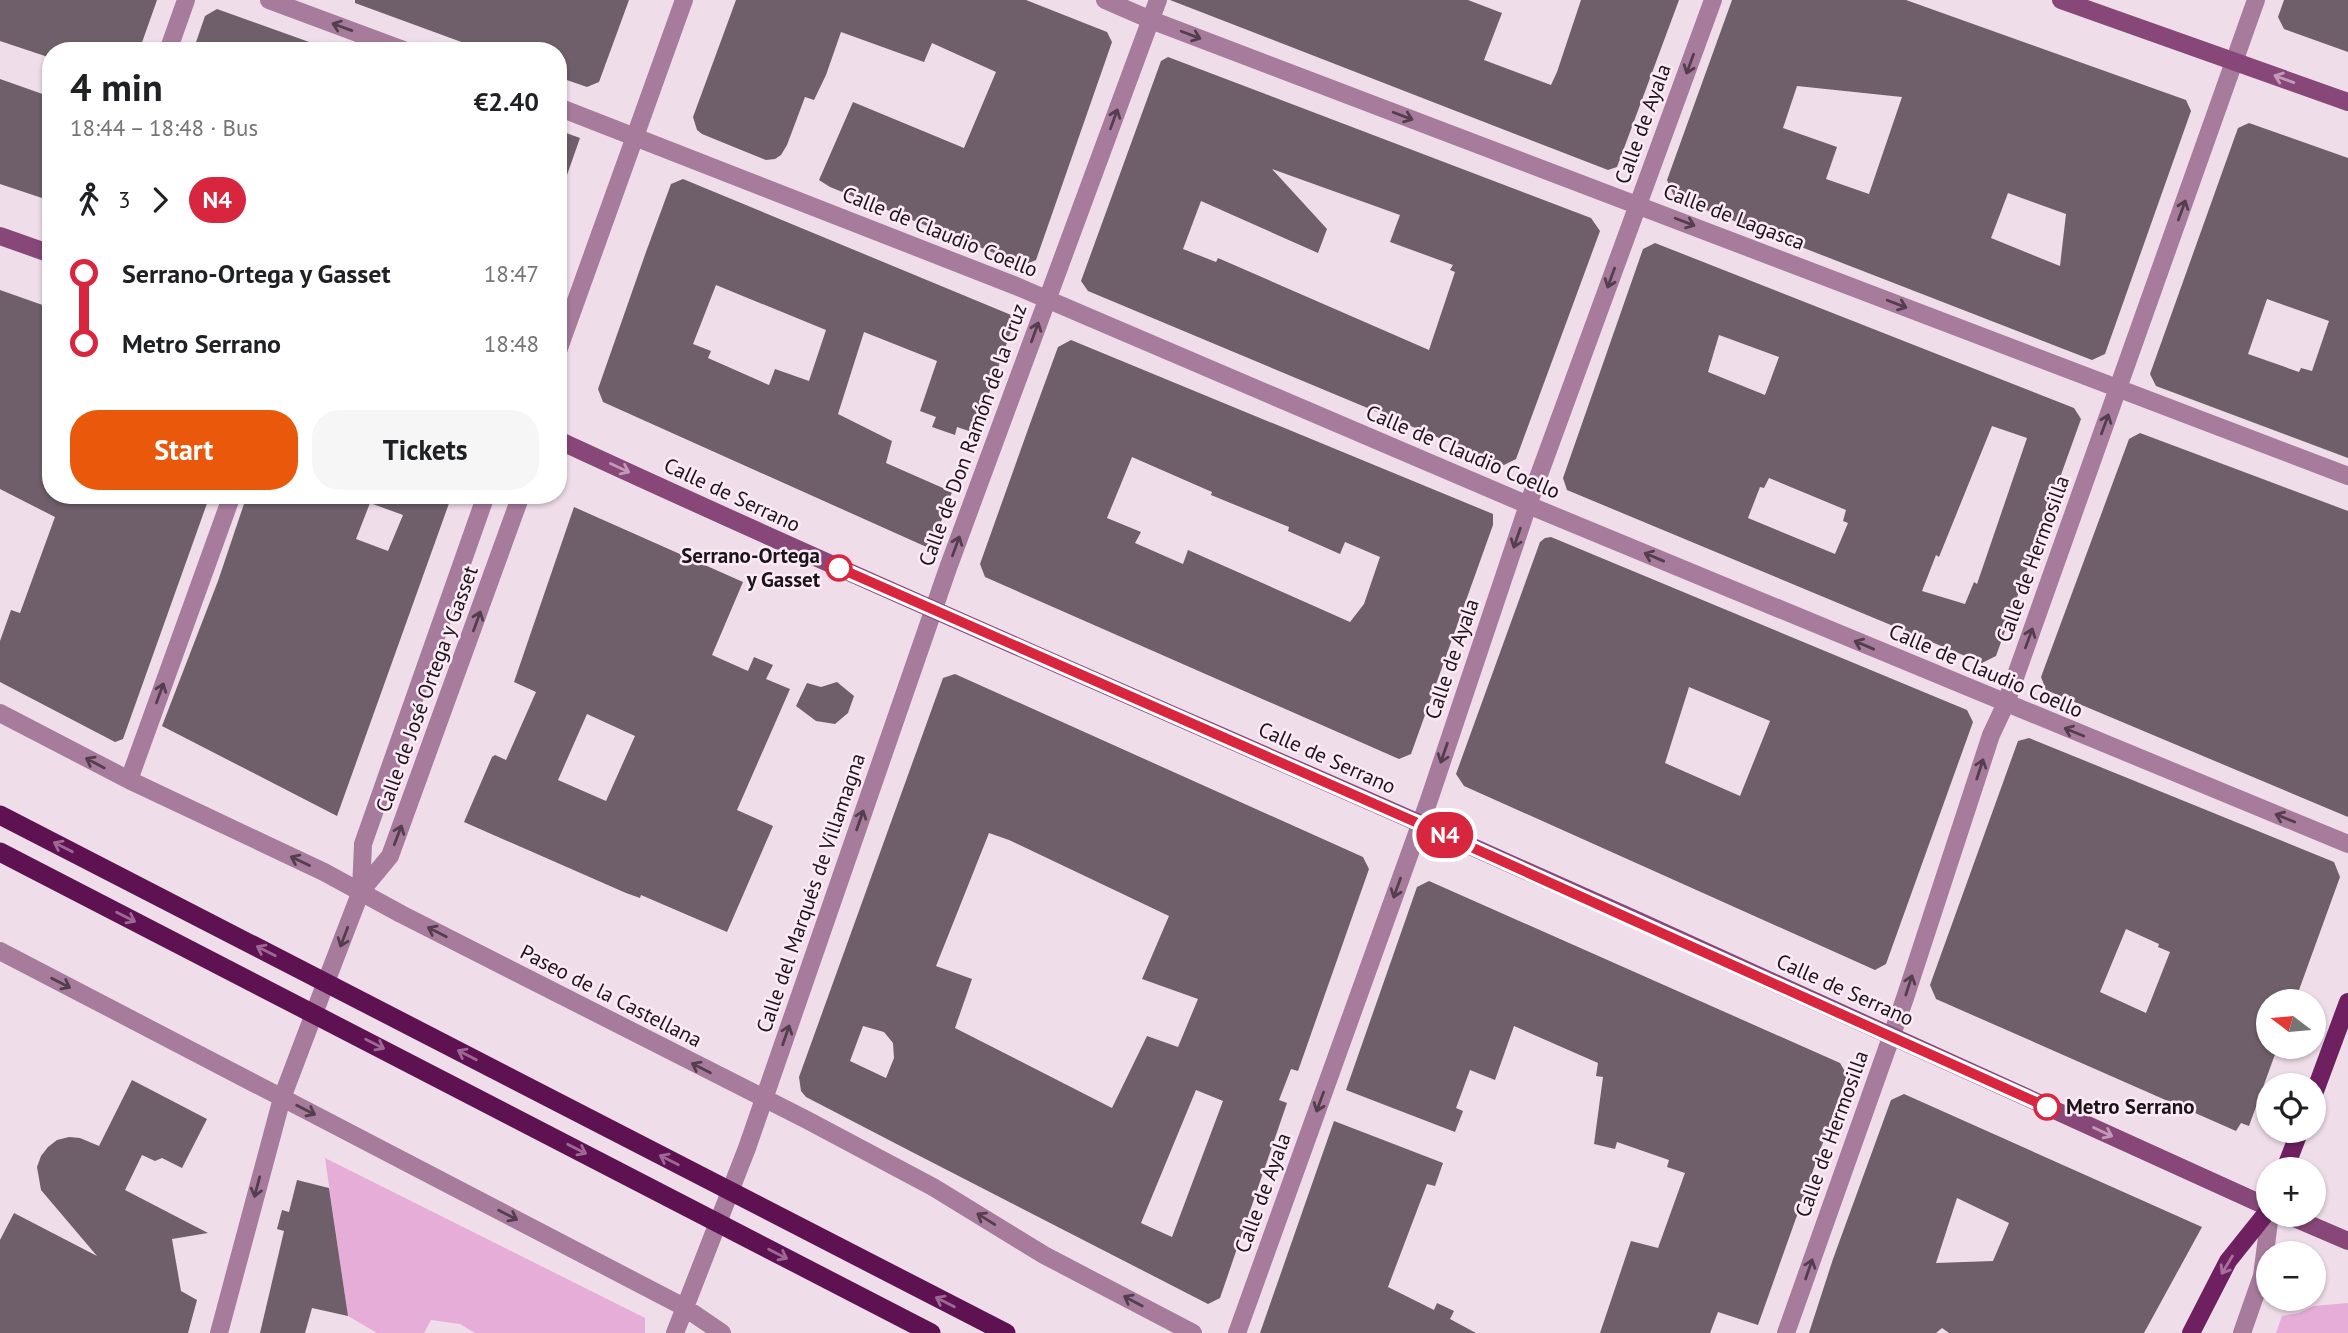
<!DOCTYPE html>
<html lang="en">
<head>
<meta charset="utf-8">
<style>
	:root { --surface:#fff; --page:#f6f6f6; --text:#202124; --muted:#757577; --accent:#ea580c }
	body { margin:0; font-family:"PT Sans",sans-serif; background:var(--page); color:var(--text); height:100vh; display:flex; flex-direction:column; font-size:26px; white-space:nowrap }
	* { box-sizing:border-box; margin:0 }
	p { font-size:23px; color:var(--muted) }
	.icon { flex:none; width:38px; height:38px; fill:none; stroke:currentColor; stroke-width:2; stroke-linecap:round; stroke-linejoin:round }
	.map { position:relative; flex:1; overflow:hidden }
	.sheet { position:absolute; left:42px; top:42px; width:525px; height:462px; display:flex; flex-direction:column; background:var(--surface); border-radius:28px; box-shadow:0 2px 5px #0004 }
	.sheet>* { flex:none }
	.badge { padding:0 14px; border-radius:23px; font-size:24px; line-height:46px }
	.needle { width:46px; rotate:286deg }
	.controls { position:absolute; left:2256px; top:989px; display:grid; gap:14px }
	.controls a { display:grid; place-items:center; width:70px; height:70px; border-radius:50%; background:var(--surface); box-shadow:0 2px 5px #0004; font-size:35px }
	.map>.badge { position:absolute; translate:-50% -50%; box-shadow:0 0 0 4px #fff }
	.legs { display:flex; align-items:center; gap:10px; height:77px; padding:0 28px; font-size:23px }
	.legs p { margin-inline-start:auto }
	.head { display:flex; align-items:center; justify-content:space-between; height:119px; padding:0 28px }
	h1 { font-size:38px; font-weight:800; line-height:52px }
	.cta { display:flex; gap:14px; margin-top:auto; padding:14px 28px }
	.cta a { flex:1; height:80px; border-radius:28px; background:var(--accent); color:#fff; font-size:28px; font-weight:800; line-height:80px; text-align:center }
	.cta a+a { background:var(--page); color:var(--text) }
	ul { padding:0 28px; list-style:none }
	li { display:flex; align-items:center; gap:24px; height:70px; font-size:26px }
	li i { display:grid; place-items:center; width:10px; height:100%; margin:0 9px; background:currentColor }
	li i::after { content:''; width:18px; height:18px; margin:-9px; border:5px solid; border-radius:50%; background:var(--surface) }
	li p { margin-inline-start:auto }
	li:first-child i { background:linear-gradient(#0000 50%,currentColor 0) }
	li:last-child i { background:linear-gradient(currentColor 50%,#0000 0) }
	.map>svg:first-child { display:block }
	.green { fill:#e6add8 }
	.building { fill:#6f5f6a; fill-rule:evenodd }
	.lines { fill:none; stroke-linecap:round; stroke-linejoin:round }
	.minor { stroke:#a77b9c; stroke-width:18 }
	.tertiary { stroke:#a77b9c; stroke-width:18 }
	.secondary { stroke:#874879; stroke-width:18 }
	.primary { stroke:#6e2060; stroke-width:18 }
	.trunk { stroke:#5f1252; stroke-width:19 }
	.oneway { stroke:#533e4e }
	.oneway2 { stroke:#c299b8 }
	.oneway3 { stroke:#9e6894 }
	.oneway4 { stroke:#a7719c }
	.line-1-casing { stroke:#fff; stroke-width:16 }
	.line-1 { stroke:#d7263d; stroke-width:10 }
	.stop-1-dot { fill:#fff; stroke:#d7263d; stroke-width:3.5 }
	.labels { text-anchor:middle; stroke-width:5; stroke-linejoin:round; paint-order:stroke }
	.street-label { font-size:21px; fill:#1b151a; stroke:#fceaf7 }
	.stop-label { font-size:21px; font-weight:bold; fill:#1b151a; stroke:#fceaf7; text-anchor:end }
</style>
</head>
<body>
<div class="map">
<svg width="2348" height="1333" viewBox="0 0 2348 1333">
	<rect width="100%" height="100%" fill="#efddea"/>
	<path class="green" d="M 325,1158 L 645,1318 L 645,1333 L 475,1333 L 460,1324 L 431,1320 L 424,1333 L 377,1333 L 348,1316 Z
		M 2348,1303 L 2348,1333 L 2276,1333 L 2282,1316 L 2299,1313 L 2314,1306 Z"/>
	<path class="building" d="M 0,0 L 157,0 L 139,51 L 51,51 L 51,58 L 0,41 Z
		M 355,0 L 629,0 L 599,82 L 587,87 L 558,77 L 558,51 L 486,51 L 355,3 Z
		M 736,0 L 1026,0 L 1107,32 L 1112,42 L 1036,260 L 1024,265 L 830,187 L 819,180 L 853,102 L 964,148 L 996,72 L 932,43 L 924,62 L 841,32 L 826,75 L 814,100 L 805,97 L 787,145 L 781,155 L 775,159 L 766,160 L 702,134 L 697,130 L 693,117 Z
		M 1170,0 L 1468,0 L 1502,13 L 1484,60 L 1551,85 L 1557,72 L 1581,0 L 1679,0 L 1617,167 L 1608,170 Z
		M 1732,0 L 1906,0 L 2186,100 L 2191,111 L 2105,354 L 2092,360 L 1675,198 L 1667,180 ZM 1797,86 L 1902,97 L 1869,194 L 1826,179 L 1837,147 L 1783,128 ZM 2008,193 L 2066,214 L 2060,266 L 1991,238 Z
		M 2284,0 L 2348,0 L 2348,52 L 2284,29 L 2278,17 Z
		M 217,9 L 326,48 L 325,51 L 247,51 L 225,43 L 222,51 L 193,51 L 205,16 Z
		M 1168,57 L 1591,218 L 1600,231 L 1516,459 L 1504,465 L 1088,291 L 1081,281 L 1161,61 ZM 1272,169 L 1400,215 L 1390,242 L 1453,265 L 1450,270 L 1455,272 L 1429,350 L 1218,258 L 1216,262 L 1183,249 L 1201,201 L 1318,253 L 1327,229 Z
		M 0,79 L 51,97 L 51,201 L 0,184 Z
		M 2249,123 L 2348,158 L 2348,458 L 2156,386 L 2150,374 L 2238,128 ZM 2267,299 L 2329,321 L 2312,371 L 2301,368 L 2299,372 L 2248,354 Z
		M 558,130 L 580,138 L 561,192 L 558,191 Z
		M 683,179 L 1016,317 L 975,433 L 957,427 L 955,435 L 932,427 L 936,417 L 920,411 L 937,361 L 864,332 L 838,414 L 892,441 L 886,463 L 952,492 L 931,549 L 603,402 L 598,389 L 646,252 L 671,184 ZM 716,285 L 826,330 L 809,381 L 775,369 L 769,385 L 708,358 L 711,351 L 693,344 Z
		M 1655,243 L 2074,408 L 2081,419 L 1996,656 L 1982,663 L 1567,490 L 1563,478 L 1643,249 ZM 1719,335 L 1779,357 L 1765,395 L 1708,372 ZM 1992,426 L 2027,438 L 1977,584 L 1974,582 L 1965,604 L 1922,591 L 1936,555 L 1939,557 ZM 1769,478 L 1846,510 L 1843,521 L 1848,523 L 1835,554 L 1748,518 L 1760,487 L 1764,488 Z
		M 0,290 L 51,308 L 51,495 L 210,495 L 123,739 L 115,742 L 0,682 L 0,641 L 11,610 L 20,613 L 55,517 L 0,489 Z
		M 1071,340 L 1493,514 L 1493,525 L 1411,754 L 1399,759 L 985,577 L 980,564 L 1031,421 L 1058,347 ZM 1132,457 L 1212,492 L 1211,495 L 1289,527 L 1288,531 L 1340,554 L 1345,542 L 1380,557 L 1364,604 L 1350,622 L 1188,550 L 1183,564 L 1135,543 L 1141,532 L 1107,518 Z
		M 2140,433 L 2348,511 L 2348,817 L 2046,690 L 2041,677 L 2129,439 Z
		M 247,495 L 407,495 L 421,500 L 422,495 L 452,495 L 337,816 L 162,726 L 218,581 ZM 370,503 L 403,515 L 388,551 L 356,539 Z
		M 574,507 L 743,582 L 712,655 L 748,671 L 754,657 L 773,665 L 766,679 L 790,689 L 737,810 L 773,826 L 727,932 L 641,895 L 640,898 L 626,893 L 464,822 L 492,757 L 495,755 L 506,760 L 536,692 L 514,682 ZM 587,714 L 635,736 L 606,801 L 558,780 Z
		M 1551,537 L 1967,710 L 1973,722 L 1886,964 L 1875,970 L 1464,786 L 1456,774 L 1540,542 L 1545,538 ZM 1689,687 L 1770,721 L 1740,796 L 1665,763 Z
		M 955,674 L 1363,857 L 1369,869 L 1298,1071 L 1291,1069 L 1279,1100 L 1287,1103 L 1220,1298 L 1208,1304 L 912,1152 L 806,1097 L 801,1091 L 799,1077 L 943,678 ZM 989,833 L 1009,840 L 1169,916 L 1142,979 L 1198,999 L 1178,1047 L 1147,1036 L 1112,1108 L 955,1028 L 972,979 L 936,966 ZM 863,1026 L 884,1032 L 893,1043 L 894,1058 L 886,1078 L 850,1061 ZM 1196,1090 L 1223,1101 L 1172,1237 L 1141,1223 Z
		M 837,682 L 854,696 L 848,713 L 835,724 L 816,721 L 796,706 L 807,683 L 821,687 Z
		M 2029,738 L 2334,862 L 2340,877 L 2295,1001 L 2268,1001 L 2268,1046 L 2278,1046 L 2249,1126 L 2241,1123 L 2236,1131 L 1936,999 L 1930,985 L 2018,741 ZM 2126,929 L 2159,944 L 2158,947 L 2170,952 L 2146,1013 L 2100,992 Z
		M 1429,881 L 1840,1063 L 1847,1075 L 1758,1325 L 1718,1312 L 1710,1333 L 1600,1333 L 1631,1241 L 1658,1248 L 1685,1173 L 1667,1167 L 1669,1160 L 1617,1142 L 1615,1149 L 1594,1144 L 1603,1077 L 1596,1076 L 1598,1063 L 1514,1026 L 1495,1080 L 1470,1070 L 1456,1108 L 1463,1111 L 1455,1132 L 1346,1090 L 1417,887 Z
		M 132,1080 L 207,1119 L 182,1168 L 162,1158 L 155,1161 L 142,1155 L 125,1190 L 208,1233 L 172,1239 L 181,1291 L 197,1300 L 188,1333 L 0,1333 L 0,1240 L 14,1213 L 97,1256 L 41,1190 L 37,1167 L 41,1156 L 48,1147 L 57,1140 L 69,1137 L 80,1138 L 99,1146 Z
		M 1904,1094 L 2202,1227 L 2144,1333 L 1949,1333 L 1942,1328 L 1936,1333 L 1809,1333 L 1833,1259 L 1891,1100 ZM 1957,1198 L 2009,1223 L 1993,1261 L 1936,1263 Z
		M 1334,1121 L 1443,1163 L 1435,1186 L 1427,1184 L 1388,1287 L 1434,1310 L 1437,1303 L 1454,1311 L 1450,1319 L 1476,1333 L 1260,1333 Z
		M 297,1180 L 329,1188 L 348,1316 L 312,1308 L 305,1333 L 260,1333 L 284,1231 L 277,1229 L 282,1210 L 289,1212 Z"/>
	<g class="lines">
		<path class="minor" d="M 269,0 L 406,51
			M 1105,0 L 1151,20 L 2348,476
			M 168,51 L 186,0
			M 558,107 L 1016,286 L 1528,505 L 2348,844
			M 0,713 L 129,780 L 324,872 L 401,914 L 807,1120 L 933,1187 L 1044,1255 L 1193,1333
			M 129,780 L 232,495
			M 0,951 L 684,1307 L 722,1333
			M 219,1333 L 282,1098 L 326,982
			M 675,1333 L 747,1148 L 948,568 L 1158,0
			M 1237,1333 L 1429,800 L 1528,505 L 1713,0
			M 1786,1333 L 1905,998 L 1991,735 L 2006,703 L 2256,0
			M 2242,1333 L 2262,1276 L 2270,1214"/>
		<path class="tertiary" d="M 558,351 L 684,0
			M 361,891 L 363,844 L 486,495
			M 326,982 L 361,891 L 390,856 L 521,495"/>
		<path class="secondary" d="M 2061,0 L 2348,102
			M 0,236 L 51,254
			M 558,440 C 843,572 1131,696 1419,823 C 1703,949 1986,1078 2268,1207
			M 2285,1214 L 2348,1241"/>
		<path class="primary" d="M 2314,1094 L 2348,1002
			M 2285,1169 L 2300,1130
			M 2191,1333 L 2228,1261 L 2268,1211"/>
		<path class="trunk" d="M 0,815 L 1006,1333
			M 0,852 L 931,1333"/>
	</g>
	<defs><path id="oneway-shaft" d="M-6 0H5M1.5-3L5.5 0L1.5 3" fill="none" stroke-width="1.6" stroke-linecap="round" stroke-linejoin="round" transform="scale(1.75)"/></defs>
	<g class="oneway">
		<use href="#oneway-shaft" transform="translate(342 27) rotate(-160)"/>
		<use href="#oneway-shaft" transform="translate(1191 35) rotate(21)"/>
		<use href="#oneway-shaft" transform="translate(1690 64) rotate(110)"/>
		<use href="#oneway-shaft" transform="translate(1403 116) rotate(21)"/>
		<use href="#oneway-shaft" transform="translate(1114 119) rotate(-70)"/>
		<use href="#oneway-shaft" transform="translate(2182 210) rotate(-70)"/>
		<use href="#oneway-shaft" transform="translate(1685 222) rotate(21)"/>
		<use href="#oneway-shaft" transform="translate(1611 278) rotate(110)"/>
		<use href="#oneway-shaft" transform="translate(1897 304) rotate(21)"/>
		<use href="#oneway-shaft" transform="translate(1035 332) rotate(-70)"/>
		<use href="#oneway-shaft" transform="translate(2105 424) rotate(-70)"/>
		<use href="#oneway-shaft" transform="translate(1517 538) rotate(109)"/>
		<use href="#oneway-shaft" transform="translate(956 546) rotate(-70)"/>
		<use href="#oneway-shaft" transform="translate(1654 557) rotate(-157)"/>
		<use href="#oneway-shaft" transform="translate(477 621) rotate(-70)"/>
		<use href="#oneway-shaft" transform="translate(2029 638) rotate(-70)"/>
		<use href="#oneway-shaft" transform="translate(1864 645) rotate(-157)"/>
		<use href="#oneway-shaft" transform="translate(160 693) rotate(-70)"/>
		<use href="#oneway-shaft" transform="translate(2074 732) rotate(-158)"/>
		<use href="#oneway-shaft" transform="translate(1444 753) rotate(109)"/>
		<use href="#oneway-shaft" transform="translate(95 763) rotate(-152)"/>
		<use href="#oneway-shaft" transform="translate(1980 769) rotate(-72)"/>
		<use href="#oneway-shaft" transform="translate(2285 818) rotate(-158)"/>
		<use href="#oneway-shaft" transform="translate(860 820) rotate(-71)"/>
		<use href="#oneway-shaft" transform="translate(398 835) rotate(-69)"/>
		<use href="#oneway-shaft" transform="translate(300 861) rotate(-155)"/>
		<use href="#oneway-shaft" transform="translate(1397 888) rotate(110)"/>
		<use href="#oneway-shaft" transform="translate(437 932) rotate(-153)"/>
		<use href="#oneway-shaft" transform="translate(344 937) rotate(111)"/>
		<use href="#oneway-shaft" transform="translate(61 983) rotate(27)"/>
		<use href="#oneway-shaft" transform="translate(1909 985) rotate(-72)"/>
		<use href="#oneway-shaft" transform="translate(786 1035) rotate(-71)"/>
		<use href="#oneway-shaft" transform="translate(701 1068) rotate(-153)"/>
		<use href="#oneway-shaft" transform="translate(1320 1102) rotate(110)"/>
		<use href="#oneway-shaft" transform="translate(306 1110) rotate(27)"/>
		<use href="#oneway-shaft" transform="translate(257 1187) rotate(105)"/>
		<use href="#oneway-shaft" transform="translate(508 1215) rotate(27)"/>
		<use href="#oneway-shaft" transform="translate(986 1219) rotate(-148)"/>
		<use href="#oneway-shaft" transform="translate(1809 1269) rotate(-71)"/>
		<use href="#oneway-shaft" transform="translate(1133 1301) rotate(-152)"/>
	</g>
	<g class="oneway2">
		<use href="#oneway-shaft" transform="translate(2284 79) rotate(-160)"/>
		<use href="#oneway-shaft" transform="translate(620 468) rotate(25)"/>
		<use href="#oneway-shaft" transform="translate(2103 1132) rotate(25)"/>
	</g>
	<g class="oneway3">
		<use href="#oneway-shaft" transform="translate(63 847) rotate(-153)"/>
		<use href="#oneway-shaft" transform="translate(126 917) rotate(27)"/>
		<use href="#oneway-shaft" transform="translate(266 951) rotate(-153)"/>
		<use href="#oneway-shaft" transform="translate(375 1044) rotate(27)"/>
		<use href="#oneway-shaft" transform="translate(467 1055) rotate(-153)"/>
		<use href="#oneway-shaft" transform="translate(577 1149) rotate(27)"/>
		<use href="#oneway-shaft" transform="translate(669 1160) rotate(-153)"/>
		<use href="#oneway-shaft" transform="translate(778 1254) rotate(27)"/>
		<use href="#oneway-shaft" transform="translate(945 1302) rotate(-153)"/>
	</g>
	<use class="oneway4" href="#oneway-shaft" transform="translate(2227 1265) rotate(121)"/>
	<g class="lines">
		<defs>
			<path id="line-1" d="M 839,568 L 1420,824 L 2047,1107"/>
		</defs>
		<use href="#line-1" class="line-1-casing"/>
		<use href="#line-1" class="line-1"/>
	</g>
	<g class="stop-1-dot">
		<circle cx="839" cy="568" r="12"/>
		<circle cx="2047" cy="1107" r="12"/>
	</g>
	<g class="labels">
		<g class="street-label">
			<text transform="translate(1643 124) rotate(-70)" y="7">Calle de Ayala</text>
			<text transform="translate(1734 217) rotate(21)" y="7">Calle de Lagasca</text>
			<text transform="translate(940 232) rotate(22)" y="7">Calle de Claudio Coello</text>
			<text transform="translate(973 435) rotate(-70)" y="7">Calle de Don Ramón de la Cruz</text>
			<text transform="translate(1463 452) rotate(23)" y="7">Calle de Claudio Coello</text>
			<text transform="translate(732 495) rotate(25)" y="7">Calle de Serrano</text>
			<text transform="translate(2033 559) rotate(-70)" y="7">Calle de Hermosilla</text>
			<text transform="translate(1452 659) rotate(-71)" y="7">Calle de Ayala</text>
			<text transform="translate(1986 671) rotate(23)" y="7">Calle de Claudio Coello</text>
			<text transform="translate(427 689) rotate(-70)" y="7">Calle de José Ortega y Gasset</text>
			<text transform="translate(1327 758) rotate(24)" y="7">Calle de Serrano</text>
			<text transform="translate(811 893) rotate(-71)" y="7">Calle del Marqués de Villamagna</text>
			<text transform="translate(1845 990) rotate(24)" y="7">Calle de Serrano</text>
			<text transform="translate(611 996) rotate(27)" y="7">Paseo de la Castellana</text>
			<text transform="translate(1832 1134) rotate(-70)" y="7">Calle de Hermosilla</text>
			<text transform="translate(1263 1193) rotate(-70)" y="7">Calle de Ayala</text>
		</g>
		<g class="stop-label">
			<text x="820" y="563">Serrano-Ortega<tspan x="820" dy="24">y Gasset</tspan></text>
			<text x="2066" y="1114" text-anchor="start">Metro Serrano</text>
		</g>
	</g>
</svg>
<div class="controls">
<a><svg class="needle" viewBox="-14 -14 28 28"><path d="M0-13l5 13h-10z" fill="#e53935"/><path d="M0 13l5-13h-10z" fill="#757577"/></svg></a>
<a><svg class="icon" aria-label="locate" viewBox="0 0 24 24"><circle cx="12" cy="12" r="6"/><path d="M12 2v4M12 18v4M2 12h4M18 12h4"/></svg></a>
<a>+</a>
<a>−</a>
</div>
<b class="badge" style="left:1445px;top:835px;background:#d7263d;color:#fff">N4</b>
<section class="sheet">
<div class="head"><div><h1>4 min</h1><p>18:44 – 18:48 · Bus</p></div><b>€2.40</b></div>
<div class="legs"><svg class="icon" aria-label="walk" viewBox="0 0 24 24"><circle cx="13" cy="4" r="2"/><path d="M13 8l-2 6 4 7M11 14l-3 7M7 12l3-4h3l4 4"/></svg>3<svg class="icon" aria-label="forward" viewBox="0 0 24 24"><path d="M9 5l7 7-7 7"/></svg><b class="badge" style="background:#d7263d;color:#fff">N4</b></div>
<ul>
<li><i style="color:#d7263d"></i><b>Serrano-Ortega y Gasset</b><p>18:47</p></li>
<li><i style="color:#d7263d"></i><b>Metro Serrano</b><p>18:48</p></li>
</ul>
<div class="cta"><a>Start</a><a>Tickets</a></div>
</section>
</div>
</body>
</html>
